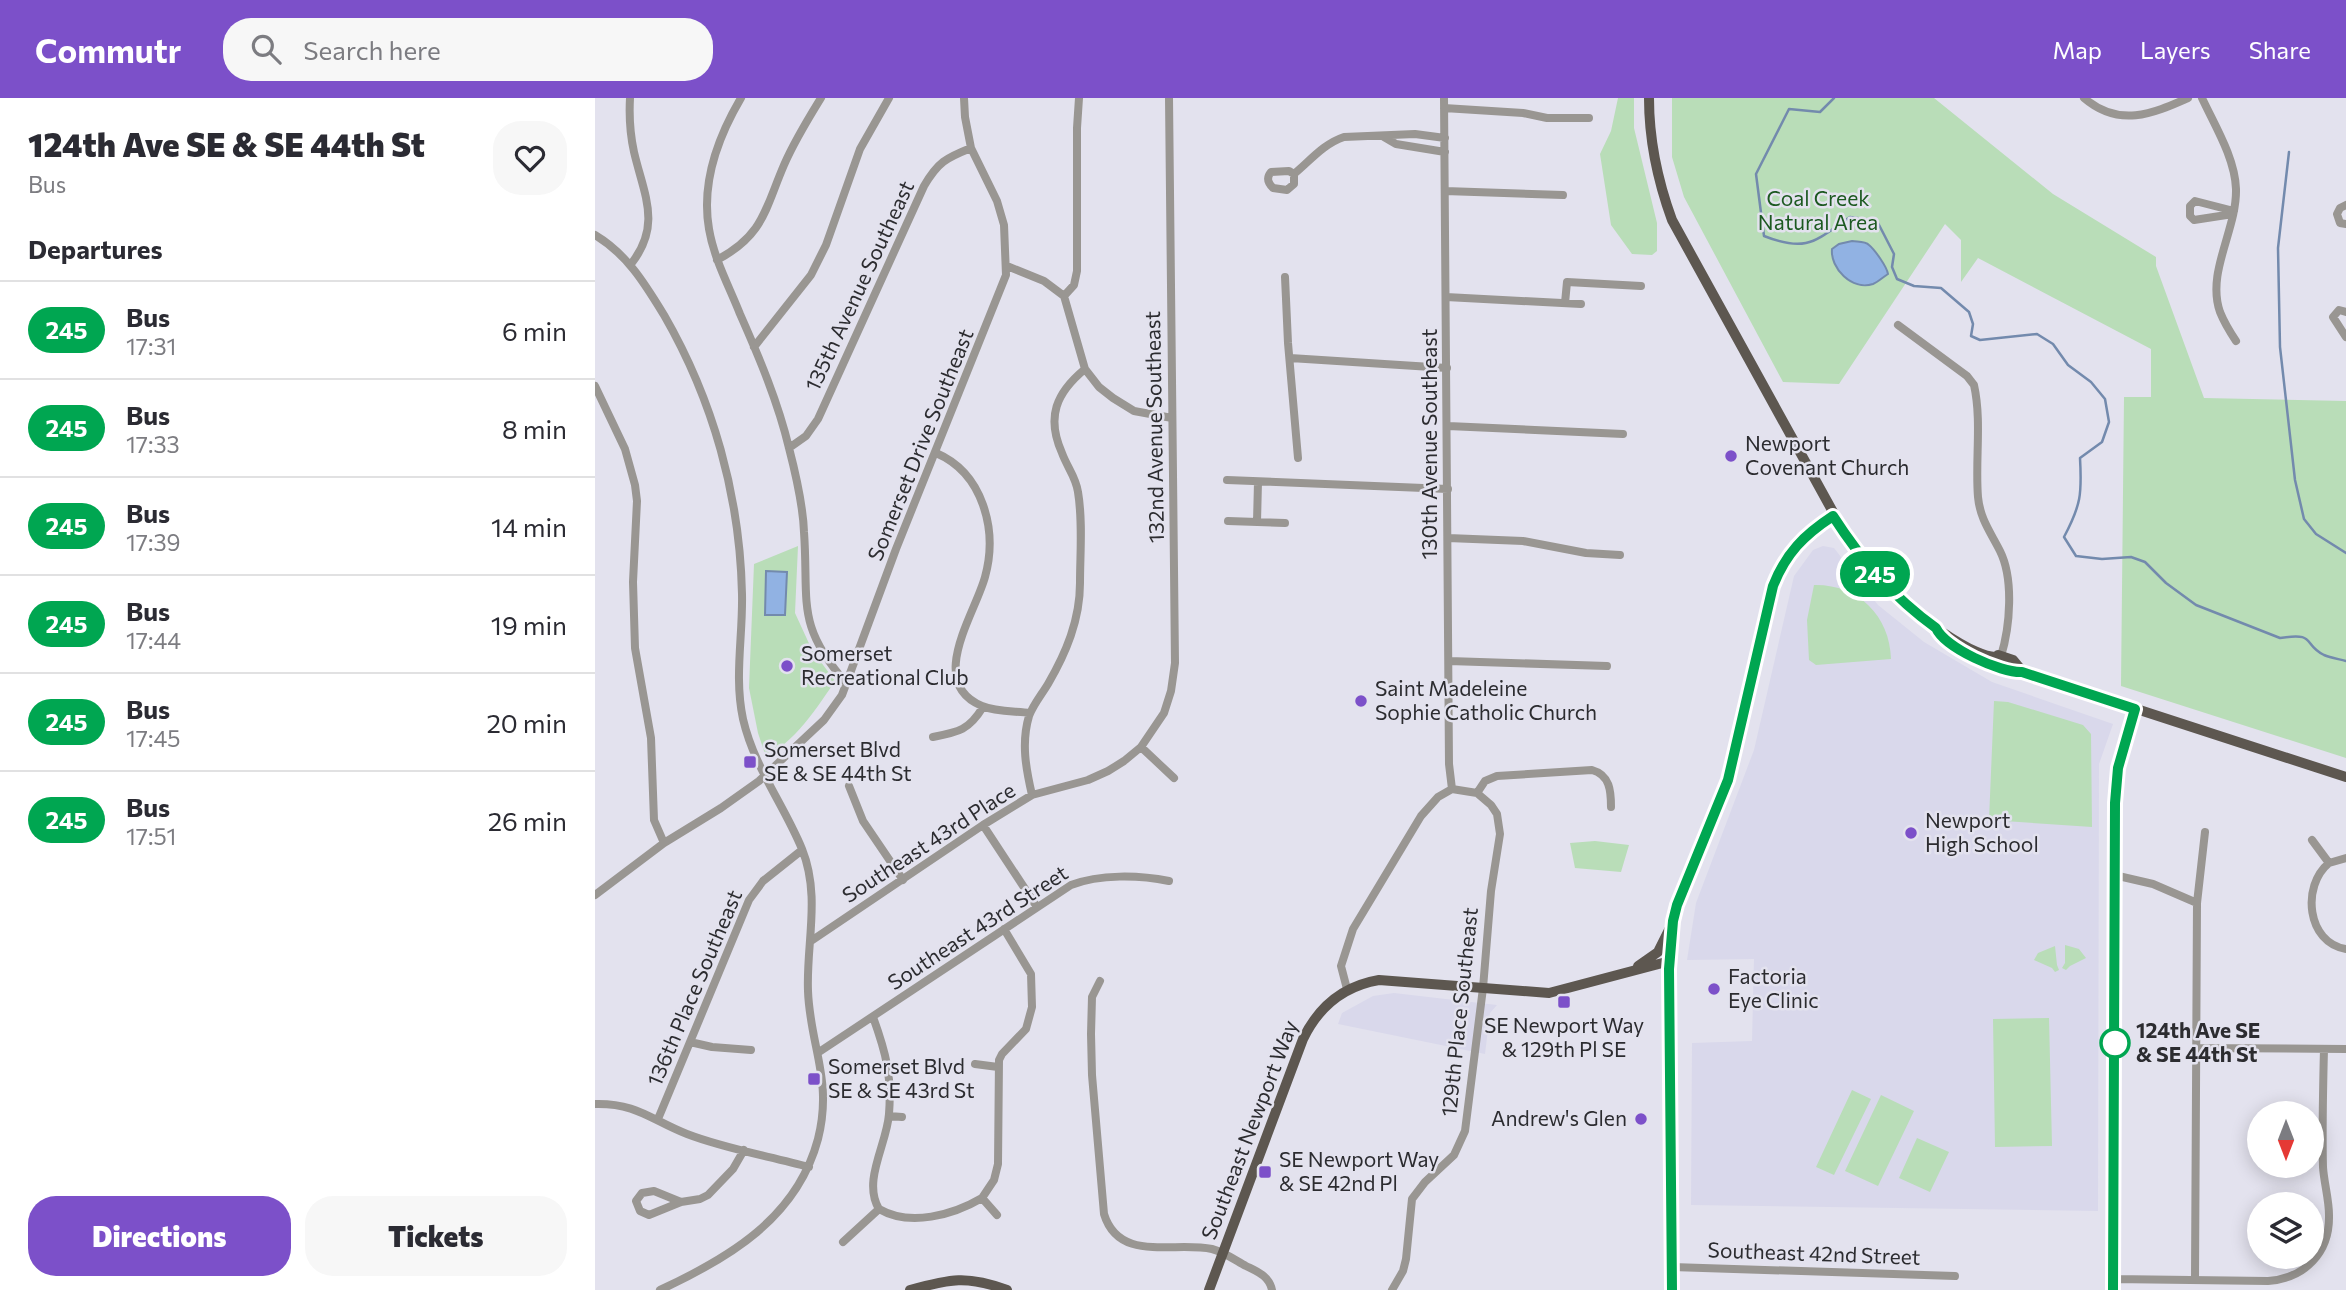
<!DOCTYPE html>
<html lang="en">
<head>
<meta charset="utf-8">
<style>
	:root { --surface:#fff; --page:#f7f7f7; --text:#2b2b33; --muted:#7c7c81; --line:#e1e1e2; --accent:#7c50c9 }
	body { margin:0; font-family:Commissioner,sans-serif; background:var(--page); color:var(--text); height:100vh; display:flex; flex-direction:column; font-size:26px; white-space:nowrap }
	* { box-sizing:border-box; margin:0 }
	p { font-size:23px; color:var(--muted) }
	.icon { flex:none; width:38px; height:38px; fill:none; stroke:currentColor; stroke-width:2; stroke-linecap:round; stroke-linejoin:round }
	.map { position:relative; flex:1; overflow:hidden }
	.sheet { display:flex; flex-direction:column; background:var(--surface); width:595px }
	.sheet>* { flex:none }
	.badge { padding:0 14px; border-radius:23px; font-size:24px; line-height:46px }
	.needle { width:46px; rotate:180deg }
	.controls { position:absolute; left:1652px; top:1003px; display:grid; gap:14px }
	.controls a { display:grid; place-items:center; width:77px; height:77px; border-radius:50%; background:var(--surface); box-shadow:0 4px 18px #0003; font-size:35px }
	.map>.badge { position:absolute; translate:-50% -50%; box-shadow:0 0 0 4px #fff }
	h2 { padding:0 28px; font-size:26px; line-height:63px }
	.round { display:grid; place-items:center; flex:none; width:74px; height:74px; border-radius:28px; background:var(--page) }
	.overview { display:flex; align-items:center; justify-content:space-between; height:119px; padding:0 28px }
	h1 { font-size:33px; font-weight:800; line-height:52px }
	.action { display:flex; gap:14px; margin-top:auto; padding:14px 28px }
	.action a { flex:1; height:80px; border-radius:28px; background:var(--accent); color:#fff; font-size:28px; font-weight:800; line-height:80px; text-align:center }
	.action a+a { background:var(--page); color:var(--text) }
	ul { padding:0; list-style:none }
	li { display:flex; align-items:center; gap:21px; height:98px; padding:0 28px; border-top:2px solid var(--line) }
	li div { flex:1 }
	li b { display:block; font-size:26px }
	li em { font-style:normal }
	li .badge { min-width:77px; font-weight:700; text-align:center }
	header { display:flex; align-items:center; gap:42px; box-sizing:border-box; height:98px; padding:0 35px; background:var(--accent); color:#fff }
	header strong { font-size:33px }
	nav { display:flex; gap:38px; margin-inline-start:auto; font-size:24px }
	.search { width:490px; height:63px; background:var(--page); display:flex; align-items:center; gap:18px; box-sizing:border-box; padding:0 24px; border-radius:28px; color:var(--muted); font-size:26px }
	main { display:flex; flex:1; min-height:0 }
	.map>svg:first-child { display:block }
	.built { fill:#d9d8eb }
	.green { fill:#b9ddb8 }
	.water { fill:#91b2e3; stroke:#738aad; stroke-width:2 }
	.lines { fill:none; stroke-linecap:round; stroke-linejoin:round }
	.stream { stroke:#738aad; stroke-width:2.5 }
	.minor { stroke:#999692; stroke-width:8 }
	.major { stroke:#5d5750; stroke-width:10 }
	.line-casing { stroke:#fff; stroke-width:16 }
	.line { stroke:#00a651; stroke-width:10 }
	.poi-dot { fill:#7c50c9; stroke:#e3e2ee; stroke-width:2.5 }
	.stop-dot { fill:#fff; stroke:#00a651; stroke-width:3.5 }
	.labels { text-anchor:middle; stroke-width:5; stroke-linejoin:round; paint-order:stroke }
	.park-label { font-size:21px; fill:#1c5920; stroke:#e3e2ee }
	.street-label { font-size:21px; fill:#2c2c30; stroke:#e3e2ee }
	.poi-label { font-size:21px; fill:#2c2c30; stroke:#e3e2ee; text-anchor:start }
	.stop-label { font-size:21px; font-weight:bold; fill:#2c2c30; stroke:#e3e2ee; text-anchor:start }
</style>
</head>
<body>
<header>
<strong>Commutr</strong>
<div class="search"><svg class="icon" aria-label="search" viewBox="0 0 24 24"><circle cx="10" cy="10" r="6"/><path d="M15 15l6 6"/></svg>Search here</div>
<nav><a>Map</a><a>Layers</a><a>Share</a></nav>
</header>
<main>
<section class="sheet">
<div class="overview"><div><h1>124th Ave SE &amp; SE 44th St</h1><p>Bus</p></div><a class="round"><svg class="icon" aria-label="heart" viewBox="0 0 24 24"><path d="M12 20l-8-8c-3-5 5-10 8-4 3-6 11-1 8 4z"/></svg></a></div>
<h2>Departures</h2>
<ul>
<li><span class="badge" style="background:#00a651;color:#fff">245</span><div><b>Bus</b><p>17:31</p></div><em>6 min</em></li>
<li><span class="badge" style="background:#00a651;color:#fff">245</span><div><b>Bus</b><p>17:33</p></div><em>8 min</em></li>
<li><span class="badge" style="background:#00a651;color:#fff">245</span><div><b>Bus</b><p>17:39</p></div><em>14 min</em></li>
<li><span class="badge" style="background:#00a651;color:#fff">245</span><div><b>Bus</b><p>17:44</p></div><em>19 min</em></li>
<li><span class="badge" style="background:#00a651;color:#fff">245</span><div><b>Bus</b><p>17:45</p></div><em>20 min</em></li>
<li><span class="badge" style="background:#00a651;color:#fff">245</span><div><b>Bus</b><p>17:51</p></div><em>26 min</em></li>
</ul>
<div class="action"><a>Directions</a><a>Tickets</a></div>
</section>
<div class="map">
<svg width="1751" height="1192" viewBox="0 0 1751 1192">
	<rect width="100%" height="100%" fill="#e3e2ee"/>
	<path class="built" d="M 1228,448 L 1239,450 L 1283,507 L 1329,544 L 1397,584 L 1518,626 L 1504,666 L 1503,1113 L 1096,1107 L 1097,945 L 1157,943 L 1159,861 L 1092,862 L 1101,805 L 1159,652 L 1199,478 L 1218,452 Z
		M 799,895 L 902,907 L 895,915 L 890,956 L 743,926 L 747,915 L 778,898 Z"/>
	<path class="green" d="M 1023,0 L 1039,0 L 1039,30 L 1062,125 L 1062,153 L 1057,157 L 1037,156 L 1016,127 L 1005,56 L 1016,33 Z
		M 1077,0 L 1339,0 L 1458,96 L 1561,159 L 1561,168 L 1609,300 L 1751,303 L 1751,660 L 1526,588 L 1529,299 L 1556,299 L 1556,251 L 1383,160 L 1366,184 L 1366,142 L 1350,126 L 1244,286 L 1188,284 L 1089,99 L 1077,59 Z
		M 203,448 L 200,515 L 217,552 L 240,583 C 226,604 196,651 170,656 L 163,635 L 154,590 L 159,466 Z
		M 1219,487 C 1262,486 1295,517 1296,561 L 1221,567 L 1214,562 L 1212,522 Z
		M 1399,603 L 1413,604 L 1488,627 L 1496,636 L 1497,729 L 1394,722 Z
		M 1000,743 L 1034,747 L 1026,774 L 980,770 L 975,745 Z
		M 1470,847 L 1484,851 L 1491,860 L 1475,868 L 1471,872 L 1467,870 L 1470,865 Z
		M 1460,848 L 1462,867 L 1464,872 L 1460,874 L 1457,870 L 1439,862 L 1443,855 Z
		M 1454,920 L 1457,1048 L 1400,1049 L 1398,921 Z
		M 1257,992 L 1276,1001 L 1239,1077 L 1221,1069 Z
		M 1286,997 L 1319,1013 L 1283,1088 L 1250,1073 Z
		M 1322,1040 L 1354,1054 L 1335,1094 L 1304,1080 Z"/>
	<path class="water" d="M 1257,143 C 1263,144 1270,143 1274,147 C 1280,152 1292,169 1293,176 C 1288,179 1283,184 1278,186 C 1257,193 1235,170 1237,151 L 1244,146 Z
		M 171,473 L 192,474 L 190,517 L 170,517 Z"/>
	<g class="lines">
		<path class="stream" d="M 1239,0 L 1225,14 L 1194,11 L 1161,76 L 1169,138 C 1212,155 1220,143 1255,119 L 1282,123 L 1299,156 L 1297,169 L 1302,181 L 1319,188 L 1346,190 L 1374,214 L 1378,226 L 1376,238 L 1385,242 L 1442,236 L 1458,246 L 1473,267 L 1496,284 L 1510,301 L 1514,324 L 1507,344 L 1485,360 C 1487,396 1486,407 1469,439 L 1481,458 L 1507,461 L 1536,459 L 1550,464 L 1571,485 L 1601,507 L 1685,540 C 1722,534 1707,546 1729,557 C 1736,560 1744,561 1751,563
			M 1694,54 L 1683,150 L 1685,249 L 1700,382 L 1709,421 L 1721,436 L 1751,455"/>
		<path class="minor" d="M 35,0 C 34,18 35,36 39,54 C 49,97 67,127 36,166
			M 146,0 C 123,39 106,85 114,131 C 119,161 134,188 145,216 C 164,259 183,304 194,350 C 201,377 208,406 209,434 C 214,505 200,527 252,586
			M 849,0 L 854,666 L 857,691
			M 1489,0 C 1524,30 1557,16 1593,0
			M 1607,0 C 1620,28 1640,60 1641,91 C 1642,132 1611,174 1625,214 C 1629,224 1635,234 1641,243
			M 849,10 L 928,15 L 952,20 L 994,20
			M 789,39 L 801,46 L 850,54
			M 699,76 L 699,86 L 692,92 L 678,90 C 673,85 671,80 676,74 L 694,73 L 699,76 C 715,63 728,46 749,39 L 820,36 L 850,40
			M 850,93 L 968,97
			M 1751,107 L 1745,110 L 1742,116 L 1745,125 L 1751,126
			M 1638,116 L 1599,122 L 1595,118 L 1595,108 L 1600,103 L 1639,113
			M 0,137 C 32,156 50,186 69,217 C 118,302 145,398 147,496 C 148,538 139,579 148,621 C 159,669 189,707 207,751 C 226,798 211,846 213,893 C 215,948 238,982 223,1041 C 202,1120 134,1160 65,1192
			M 122,162 C 169,137 170,111 189,67 C 199,44 213,21 226,0
			M 412,168 L 449,183 L 469,198 L 490,271 L 504,289 L 518,300 L 539,313 L 577,320
			M 690,179 L 693,245 L 703,360
			M 469,198 L 479,187 L 482,173 L 482,30 L 484,0
			M 851,199 L 986,206
			M 970,205 L 972,184 L 1046,188
			M 1751,214 L 1744,212 L 1738,219 L 1751,239
			M 1303,227 L 1372,278 L 1379,287 C 1387,323 1380,362 1383,399 C 1385,421 1396,435 1405,453 C 1419,481 1415,529 1406,558
			M 159,249 L 216,177 L 231,147 L 265,51 L 294,0
			M 695,260 L 852,270
			M 0,288 L 30,351 L 40,387 L 42,403 L 38,484 L 40,550 L 56,640 L 59,722 L 69,745
			M 853,328 L 1028,336
			M 194,350 L 211,338 L 223,321 L 329,88 C 343,64 351,60 376,50
			M 341,355 C 388,375 403,432 390,479 C 380,516 331,585 387,608 C 401,614 421,613 435,615
			M 632,382 L 853,391
			M 633,423 L 690,425
			M 662,424 L 663,384
			M 853,440 L 928,443 L 991,455 L 1025,457
			M 854,563 L 1012,568
			M 338,639 C 364,634 374,632 388,609
			M 546,649 L 579,680
			M 254,688 L 268,723 L 308,782
			M 882,695 L 890,683 L 902,678 L 997,672 C 1015,677 1016,693 1016,709
			M 437,697 C 431,671 426,645 434,618 C 438,607 447,596 453,586 C 471,555 485,522 485,485 C 485,456 488,424 483,394 C 481,379 472,369 467,355 C 451,319 461,295 490,271
			M 388,727 L 442,809
			M 1717,742 L 1734,765 L 1751,760
			M 1734,765 C 1706,788 1712,845 1751,851
			M 1519,777 L 1558,786 L 1602,805
			M 0,797 L 69,745 L 126,710 L 164,683 L 229,622 L 247,597 L 301,451 L 411,177 L 409,127 L 402,103 L 376,50 L 370,19 L 369,0
			M 216,843 L 388,727 L 437,697 L 493,682 L 513,673 L 529,663 L 546,649 L 569,615 L 576,593 L 580,565 L 574,0
			M 505,883 L 497,899 L 496,936 L 497,977 L 509,1116 C 524,1165 579,1143 617,1151 C 629,1154 640,1162 651,1168 C 663,1174 674,1178 677,1192
			M 752,891 L 746,868 L 758,831 L 826,718 L 843,699 L 857,691 L 882,695 L 896,707 L 902,716 L 905,736 L 896,793 L 888,890 L 870,1033 L 859,1057 L 830,1084 L 817,1101 L 811,1161 L 808,1173 L 797,1192
			M 278,919 C 291,955 297,978 294,1016 C 292,1046 267,1083 284,1111
			M 95,944 L 117,949 L 156,952
			M 1601,950 L 1751,951
			M 224,954 L 476,787 C 505,776 544,777 574,783
			M 380,966 L 403,969
			M 0,1006 C 42,1005 56,1022 92,1036 C 131,1051 174,1058 214,1069
			M 294,1018 L 307,1019
			M 63,1021 L 154,802 L 168,783 L 207,752
			M 387,1100 L 399,1082 L 403,1066 L 404,962 L 407,956 L 431,931 L 437,909 L 436,876 L 409,831
			M 86,1104 L 59,1093 L 47,1095 L 41,1103 L 45,1113 L 54,1117 L 86,1104 L 105,1101 L 113,1097 L 138,1071 L 149,1052
			M 248,1144 L 284,1111 C 315,1129 358,1117 387,1100 L 402,1117
			M 1077,1169 L 1360,1178
			M 1518,1181 L 1673,1183 C 1710,1180 1735,1155 1734,1117 C 1734,1101 1729,1085 1728,1069 C 1727,1030 1728,990 1729,951
			M 1600,1181 L 1602,805 L 1610,734
			M 1518,1192 L 1520,705 L 1525,660 L 1540,610"/>
		<path class="major" d="M 1054,0 C 1054,43 1062,81 1077,122 L 1254,443 C 1266,459 1278,476 1292,490 C 1310,508 1383,567 1406,558
			M 1403,557 L 1418,562 L 1428,574
			M 1386,562 L 1416,575 L 1428,574 L 1751,679
			M 1043,868 L 1063,854 L 1075,830
			M 315,1192 C 355,1181 372,1177 412,1192
			M 614,1192 L 708,941 C 724,908 748,888 784,882 L 954,895 L 1075,863
			M 1077,1192 L 1074,871 L 1078,823 L 1133,682 L 1178,488 C 1191,455 1209,437 1238,418"/>
	</g>
	<g class="lines">
		<defs>
			<path id="line" d="M 1077,1192 L 1074,871 L 1078,823 L 1082,807 L 1133,682 L 1178,488 C 1191,455 1209,437 1238,418 C 1267,463 1298,499 1341,530 C 1350,550 1406,575 1427,574 L 1540,611 L 1523,670 L 1520,705 L 1518,1192"/>
		</defs>
		<use href="#line" class="line-casing"/>
		<use href="#line" class="line"/>
	</g>
	<g class="poi-dot">
		<circle cx="1136" cy="358" r="7"/>
		<circle cx="192" cy="568" r="7"/>
		<circle cx="766" cy="603" r="7"/>
		<rect x="148" y="657" width="14" height="14" rx="3.5"/>
		<circle cx="1316" cy="735" r="7"/>
		<circle cx="1119" cy="891" r="7"/>
		<rect x="962" y="897" width="14" height="14" rx="3.5"/>
		<rect x="212" y="974" width="14" height="14" rx="3.5"/>
		<circle cx="1046" cy="1021" r="7"/>
		<rect x="663" y="1067" width="14" height="14" rx="3.5"/>
	</g>
	<circle class="stop-dot" cx="1520" cy="945" r="14"/>
	<g class="labels">
		<g class="park-label">
			<text x="1223" y="108">Coal Creek<tspan x="1223" dy="24">Natural Area</tspan></text>
		</g>
		<g class="street-label">
			<text transform="translate(265 188) rotate(-65)" y="7">135th Avenue Southeast</text>
			<text transform="translate(560 329) rotate(-91)" y="7">132nd Avenue Southeast</text>
			<text transform="translate(835 346) rotate(-90)" y="7">130th Avenue Southeast</text>
			<text transform="translate(326 347) rotate(-68)" y="7">Somerset Drive Southeast</text>
			<text transform="translate(334 745) rotate(-33)" y="7">Southeast 43rd Place</text>
			<text transform="translate(383 830) rotate(-33)" y="7">Southeast 43rd Street</text>
			<text transform="translate(100 890) rotate(-67)" y="7">136th Place Southeast</text>
			<text transform="translate(865 914) rotate(-84)" y="7">129th Place Southeast</text>
			<text transform="translate(655 1032) rotate(-69)" y="7">Southeast Newport Way</text>
			<text transform="translate(1219 1156) rotate(2)" y="7">Southeast 42nd Street</text>
		</g>
		<g class="poi-label">
			<text x="1150" y="353">Newport<tspan x="1150" dy="24">Covenant Church</tspan></text>
			<text x="206" y="563">Somerset<tspan x="206" dy="24">Recreational Club</tspan></text>
			<text x="780" y="598">Saint Madeleine<tspan x="780" dy="24">Sophie Catholic Church</tspan></text>
			<text x="169" y="659">Somerset Blvd<tspan x="169" dy="24">SE &amp; SE 44th St</tspan></text>
			<text x="1330" y="730">Newport<tspan x="1330" dy="24">High School</tspan></text>
			<text x="1133" y="886">Factoria<tspan x="1133" dy="24">Eye Clinic</tspan></text>
			<text x="969" y="935" text-anchor="middle">SE Newport Way<tspan x="969" dy="24">&amp; 129th Pl SE</tspan></text>
			<text x="233" y="976">Somerset Blvd<tspan x="233" dy="24">SE &amp; SE 43rd St</tspan></text>
			<text x="1032" y="1028" text-anchor="end">Andrew's Glen</text>
			<text x="684" y="1069">SE Newport Way<tspan x="684" dy="24">&amp; SE 42nd Pl</tspan></text>
		</g>
		<g class="stop-label">
			<text x="1541" y="940">124th Ave SE<tspan x="1541" dy="24">&amp; SE 44th St</tspan></text>
		</g>
	</g>
</svg>
<div class="controls">
<a><svg class="needle" viewBox="-14 -14 28 28"><path d="M0-13l5 13h-10z" fill="#e53935"/><path d="M0 13l5-13h-10z" fill="#7c7c81"/></svg></a>
<a><svg class="icon" aria-label="layers" viewBox="0 0 24 24"><path d="M12 4l9 5-9 5-9-5zM3 14l9 5 9-5"/></svg></a>
</div>
<b class="badge" style="left:1280px;top:476px;background:#00a651;color:#fff">245</b>
</div>
</main>
</body>
</html>
